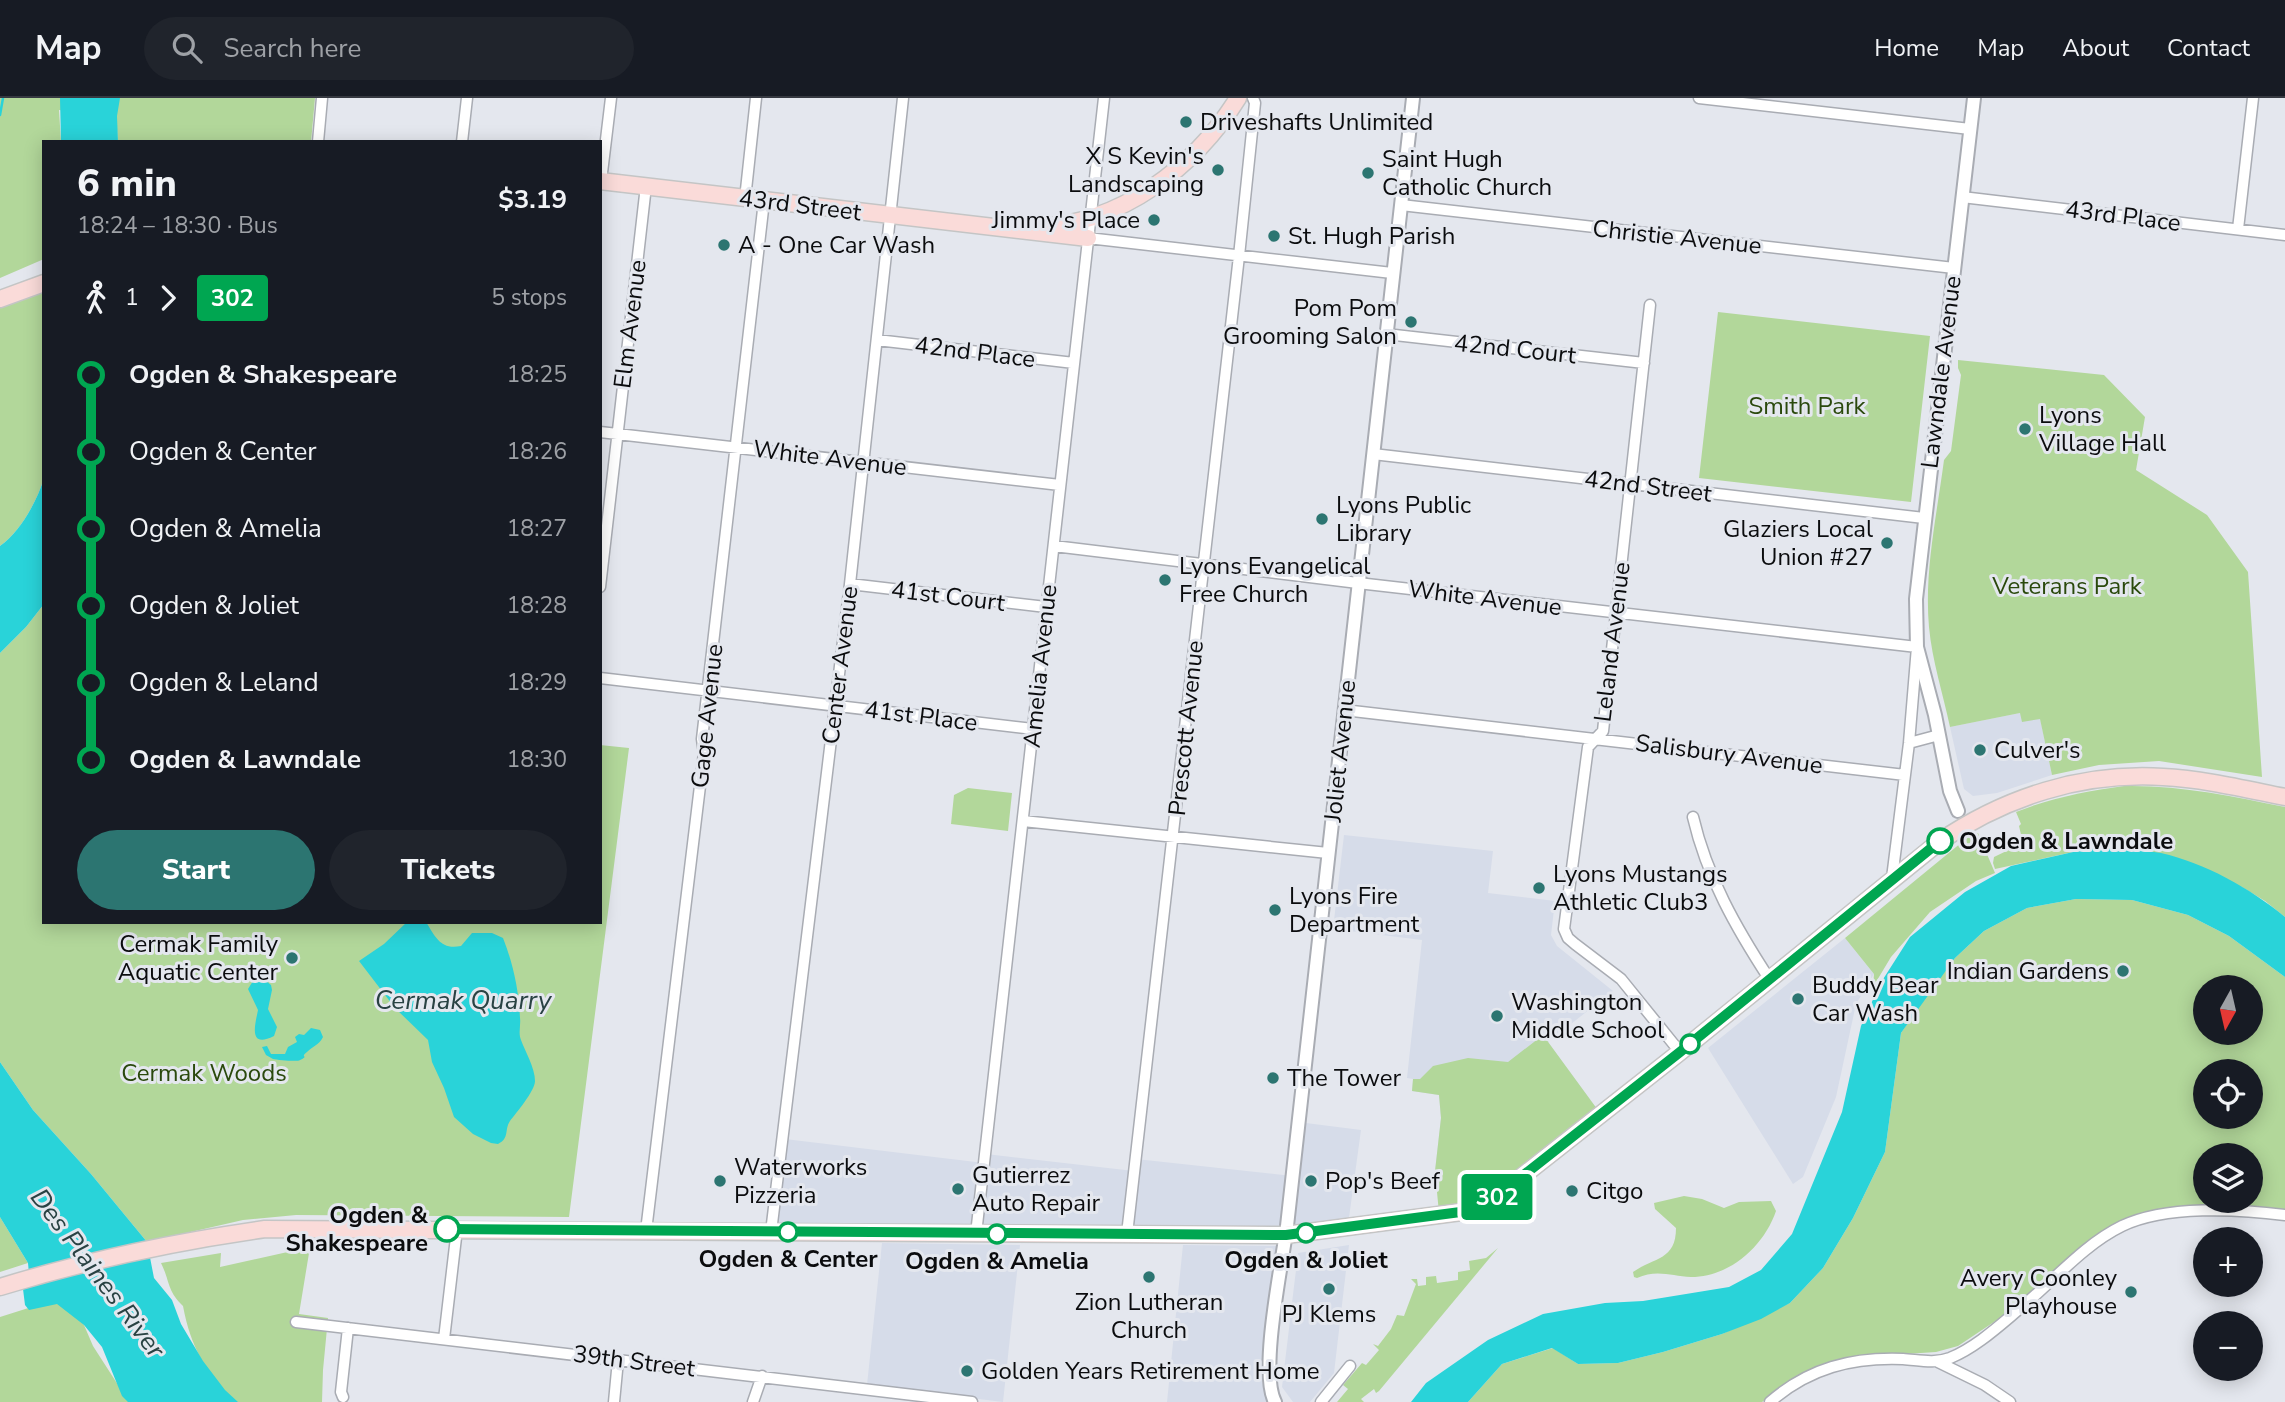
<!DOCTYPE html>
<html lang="en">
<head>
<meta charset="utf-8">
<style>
	:root { --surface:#171b24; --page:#20242c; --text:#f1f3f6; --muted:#9ea1a6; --line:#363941; --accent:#2c7571 }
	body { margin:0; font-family:"Nunito Sans",sans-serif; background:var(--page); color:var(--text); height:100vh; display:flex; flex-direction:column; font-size:26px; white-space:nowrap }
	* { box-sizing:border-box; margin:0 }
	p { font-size:23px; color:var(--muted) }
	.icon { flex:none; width:38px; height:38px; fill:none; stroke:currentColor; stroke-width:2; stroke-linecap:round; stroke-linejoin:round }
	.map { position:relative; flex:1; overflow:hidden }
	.panel { position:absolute; left:42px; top:42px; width:560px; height:784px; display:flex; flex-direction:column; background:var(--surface); border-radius:0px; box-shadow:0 4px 18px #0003 }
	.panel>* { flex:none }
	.badge { padding:0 14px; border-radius:5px; font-size:24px; line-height:46px }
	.needle { width:46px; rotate:188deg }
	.controls { position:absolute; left:2193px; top:877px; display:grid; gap:14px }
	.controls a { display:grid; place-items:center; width:70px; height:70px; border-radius:50%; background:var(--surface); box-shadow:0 4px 18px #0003; font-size:35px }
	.map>.badge { position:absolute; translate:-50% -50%; box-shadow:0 0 0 4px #fff }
	.legs { display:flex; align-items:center; gap:10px; height:77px; padding:0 35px; font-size:23px }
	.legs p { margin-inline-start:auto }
	.headline { display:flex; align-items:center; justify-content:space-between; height:119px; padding:0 35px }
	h1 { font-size:38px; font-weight:800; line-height:52px }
	.primary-button { display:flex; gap:14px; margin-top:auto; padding:14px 35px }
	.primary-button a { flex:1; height:80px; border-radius:42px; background:var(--accent); color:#fff; font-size:28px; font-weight:800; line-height:80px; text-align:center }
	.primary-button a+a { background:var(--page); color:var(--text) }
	ul { padding:0 35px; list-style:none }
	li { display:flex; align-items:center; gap:24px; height:77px; font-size:26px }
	li i { display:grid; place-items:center; width:10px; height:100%; margin:0 9px; background:currentColor }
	li i::after { content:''; width:18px; height:18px; margin:-9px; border:5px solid; border-radius:50%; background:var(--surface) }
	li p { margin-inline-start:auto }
	li:first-child i { background:linear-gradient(#0000 50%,currentColor 0) }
	li:last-child i { background:linear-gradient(currentColor 50%,#0000 0) }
	header { display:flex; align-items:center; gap:42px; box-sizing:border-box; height:98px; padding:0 35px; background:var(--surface); border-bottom:2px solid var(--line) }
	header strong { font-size:33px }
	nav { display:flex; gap:38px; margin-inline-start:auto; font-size:24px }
	.search { width:490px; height:63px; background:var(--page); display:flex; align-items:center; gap:18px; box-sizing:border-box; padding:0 24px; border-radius:38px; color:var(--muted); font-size:26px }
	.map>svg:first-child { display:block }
	.built { fill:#d6dce9 }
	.green { fill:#b2d79a; fill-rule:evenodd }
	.water { fill:#29d3d9 }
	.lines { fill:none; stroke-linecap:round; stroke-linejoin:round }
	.stream { stroke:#29d3d9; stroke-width:2.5 }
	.minor-casing { stroke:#a9acb3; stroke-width:13 }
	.tertiary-casing { stroke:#a9acb3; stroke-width:16 }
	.primary-casing { stroke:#c4c5c5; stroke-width:19 }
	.minor { stroke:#fff; stroke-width:10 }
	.tertiary { stroke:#fff; stroke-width:12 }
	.primary { stroke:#fadbd9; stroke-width:16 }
	.line-1-casing { stroke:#fff; stroke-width:16 }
	.line-1 { stroke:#00a651; stroke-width:10 }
	.poi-dot { fill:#2c7571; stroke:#e4e7ee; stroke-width:2.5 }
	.stop-1-dot { fill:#fff; stroke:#00a651; stroke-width:3.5 }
	.labels { text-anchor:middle; stroke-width:6; stroke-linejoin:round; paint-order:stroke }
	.poi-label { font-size:24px; fill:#0b0c0e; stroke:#e4e7ee; text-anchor:start }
	.street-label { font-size:24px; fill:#0b0c0e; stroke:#e4e7ee }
	.park-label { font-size:24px; fill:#2a490c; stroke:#e4e7ee }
	.stop-label { font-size:24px; font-weight:bold; fill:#0b0c0e; stroke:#e4e7ee }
	.water-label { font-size:26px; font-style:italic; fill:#294243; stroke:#e4e7ee }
</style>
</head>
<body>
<header>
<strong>Map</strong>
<div class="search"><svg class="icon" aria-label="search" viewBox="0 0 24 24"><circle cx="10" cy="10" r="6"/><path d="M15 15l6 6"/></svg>Search here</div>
<nav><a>Home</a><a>Map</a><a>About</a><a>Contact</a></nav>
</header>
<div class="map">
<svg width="2285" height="1304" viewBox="0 0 2285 1304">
	<rect width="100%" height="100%" fill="#e4e7ee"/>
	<path class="built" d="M 2020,615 L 2040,620 L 2052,677 L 1997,695 L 1973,698 L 1964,691 L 1950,629 Z
		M 1344,737 L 1493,753 L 1488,795 L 1555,803 L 1551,837 L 1557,848 L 1613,893 L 1548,944 L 1600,1015 L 1435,1073 L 1441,1020 L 1439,997 L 1412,993 L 1413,981 L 1407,980 L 1422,842 L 1333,831 Z
		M 1845,840 L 1874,876 L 1856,906 L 1836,999 L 1803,1079 L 1793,1086 L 1708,950 Z
		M 1298,1024 L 1361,1032 L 1348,1127 L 1283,1135 L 773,1132 L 785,1041 L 984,1065 L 986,1056 L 1134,1073 L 1136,1061 L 1292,1078 Z
		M 882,1145 L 1020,1147 L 1003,1304 L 867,1287 Z
		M 1183,1147 L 1277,1148 L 1262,1262 L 1262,1284 L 1268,1304 L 1167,1304 Z
		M 1349,1147 L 1334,1275 L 1310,1304 L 1293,1304 L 1282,1289 L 1298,1155 Z"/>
	<path class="green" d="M 0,0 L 315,0 L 311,44 L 118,44 L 116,18 L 59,12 L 61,44 L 44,44 L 44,161 L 0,180 Z
		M 44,191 L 44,380 C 37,403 21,433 0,448 L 0,208 Z
		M 1718,214 L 1930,238 L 1911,404 L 1699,380 Z
		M 1958,262 L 2104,277 L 2145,319 L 2136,372 L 2207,417 L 2248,474 L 2262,679 L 2159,663 L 2099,667 L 2052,677 L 2040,621 L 2022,624 L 2020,615 L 1950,629 C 1943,596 1932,562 1929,529 C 1924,474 1937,416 1944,362 L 1951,353 L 1961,277 L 1958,270 Z
		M 44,506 L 44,824 L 600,824 L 600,647 L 629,650 L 569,1119 L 296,1117 L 243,1122 L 147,1144 L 91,1076 L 33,1012 L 0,964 L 0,555 L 26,529 Z
		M 2124,688 C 2180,687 2231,698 2285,709 L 2285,819 L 2265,803 L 2242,789 L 2091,750 L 1995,771 L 1993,765 L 1994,759 L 2023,745 L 2019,728 L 2021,726 L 2016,714 C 2051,700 2087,693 2124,688 Z
		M 968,690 L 1012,695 L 1008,733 L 951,726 L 954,697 Z
		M 1978,735 L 1995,775 L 1976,783 L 1930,814 L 1891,859 L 1873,889 L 1874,876 L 1845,840 L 1967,740 Z
		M 2076,801 L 2132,802 L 2188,817 L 2229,838 L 2285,879 L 2285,1112 L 2236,1108 L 2134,1120 L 2018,1208 L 1958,1248 L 1936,1254 L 1844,1260 L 1818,1268 L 1793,1281 L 1762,1304 L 1468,1304 L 1502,1266 L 1553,1250 L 1578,1266 L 1618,1265 L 1663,1254 L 1722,1236 L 1790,1205 L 1823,1170 L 1853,1120 L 1885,1054 L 1901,935 L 1930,892 L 1955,860 L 1984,833 L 2027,810 ZM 2205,889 L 2250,889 L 2250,934 L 2205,934 ZM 2205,973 L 2250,973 L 2250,1018 L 2205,1018 ZM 2205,1057 L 2250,1057 L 2250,1102 L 2205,1102 Z
		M 1543,937 L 1600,1015 L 1490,1102 L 1439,1115 L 1435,1073 L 1441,1020 L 1439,997 L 1412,993 L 1413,981 L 1420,981 L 1433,968 L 1468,960 L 1508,964 Z
		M 1684,1098 L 1702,1101 L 1724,1110 L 1739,1104 L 1771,1103 L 1776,1113 C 1764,1148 1730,1179 1691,1179 C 1672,1178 1656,1171 1637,1180 L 1634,1179 L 1633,1174 C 1655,1159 1676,1162 1676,1130 L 1655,1111 L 1654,1105 Z
		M 0,1119 L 28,1165 L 0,1174 Z
		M 310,1149 L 299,1216 L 328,1220 L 323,1272 L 322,1304 L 228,1304 C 205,1268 191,1251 183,1208 C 167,1193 170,1183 161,1165 L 221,1155 L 220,1169 Z
		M 1498,1150 L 1379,1293 L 1376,1295 L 1374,1291 L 1361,1301 L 1364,1304 L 1337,1304 L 1348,1291 L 1343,1287 L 1362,1265 L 1366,1267 L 1379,1252 L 1373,1246 L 1378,1248 L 1391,1231 L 1397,1217 L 1404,1218 L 1416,1186 L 1411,1181 L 1417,1181 L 1418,1188 L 1426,1187 L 1426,1179 L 1436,1178 L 1437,1185 L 1458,1182 L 1458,1174 L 1470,1172 L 1469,1163 L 1486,1160 Z
		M 60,1200 L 84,1227 L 93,1248 L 129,1304 L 0,1304 L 0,1219 Z"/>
	<path class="water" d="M 60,0 L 120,0 L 117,18 L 118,44 L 61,44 Z
		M 44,380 L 44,506 L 26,529 L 0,555 L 0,448 C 21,433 37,403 44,380 Z
		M 2091,750 C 2114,750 2138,751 2161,755 C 2205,765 2250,790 2285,819 L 2285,879 L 2229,838 L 2188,817 L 2132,802 L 2076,801 L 2027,810 L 1984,833 L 1955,860 L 1901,935 L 1885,1054 L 1853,1120 L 1823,1170 L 1790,1205 L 1761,1221 L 1722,1236 L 1663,1254 L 1618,1265 L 1578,1266 L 1552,1250 L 1502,1266 L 1468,1304 L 1411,1304 L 1426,1285 L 1488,1242 L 1543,1216 L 1605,1205 L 1643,1203 L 1729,1189 L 1761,1172 L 1792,1136 L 1842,1014 L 1861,928 L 1880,886 L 1910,839 L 1965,794 L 2011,768 Z
		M 407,824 L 426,824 C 436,840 441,852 461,848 L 472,835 L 492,835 L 503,840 C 513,865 519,893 520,920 C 521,927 518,935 521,942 C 525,953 535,970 535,983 C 535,993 516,1015 510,1023 C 504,1032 510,1040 498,1046 L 491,1045 L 473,1036 L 454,1019 L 444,990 L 432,964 L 428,942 L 395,910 L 359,863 L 384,846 Z
		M 261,879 L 271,887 L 272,892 L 268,911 L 277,929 L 274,938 C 248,951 255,927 258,912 L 248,891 L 253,883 Z
		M 311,930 L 320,932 L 323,939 C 319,947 313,948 307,954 C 299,960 310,957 300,962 C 298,964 278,962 273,961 L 266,957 L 262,949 L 267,948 L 271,956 L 285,956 L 288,949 L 297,944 L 295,939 L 299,936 L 304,937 Z
		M 0,964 L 33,1012 L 91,1076 L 147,1144 L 154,1180 L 172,1202 L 181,1226 L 203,1263 L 225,1292 L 238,1304 L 128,1304 L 122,1298 L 102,1249 L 84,1227 L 57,1206 L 29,1212 L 25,1207 L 23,1191 L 29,1176 L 28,1165 L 0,1119 Z"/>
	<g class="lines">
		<path class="stream" d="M 0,17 L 3,0"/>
		<defs>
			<path id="minor" d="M 1699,0 L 1970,31
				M 318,44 L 322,0
				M 462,44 L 467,0
				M 601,83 L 611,0
				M 1962,99 L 2285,137
				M 745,101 L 756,0
				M 1401,107 L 1954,170
				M 2238,131 L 2253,0
				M 1088,140 L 1392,175
				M 1650,207 L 1603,633 L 1588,649 L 1564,831 L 1568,840 L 1575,846 L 1621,881 L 1680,954
				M 1386,236 L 1644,265
				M 877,242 L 1074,265
				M 600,334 L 1060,387
				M 1373,356 L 1924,420
				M 1054,448 L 1358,485 L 1917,549 L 1909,645 L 1892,780
				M 850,486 L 1046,509
				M 600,489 L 646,88
				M 600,580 L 1033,631
				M 1344,612 L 1905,677
				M 1909,645 L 1939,637
				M 1693,719 C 1707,779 1736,830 1770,882
				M 1023,723 L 1328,755
				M 646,1133 L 704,655 L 702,641 L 764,103
				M 771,1134 L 850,486 L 903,0
				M 976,1136 L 1104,0
				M 1127,1136 L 1239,158 L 1255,5 L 1253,0
				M 296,1224 L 972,1304
				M 444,1241 L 457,1131
				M 1938,1264 L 1985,1287 L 2010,1304
				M 343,1299 L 341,1294 L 348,1230
				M 614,1304 L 618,1262
				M 753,1304 L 762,1278
				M 1321,1304 L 1350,1268
				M 1770,1304 C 1809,1270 1852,1259 1903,1261 C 1919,1262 1934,1266 1950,1260 C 1977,1249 2001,1226 2023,1208 C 2055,1181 2085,1146 2122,1128 C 2166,1107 2238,1111 2285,1117"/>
			<path id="tertiary" d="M 1958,713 L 1950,693 L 1935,617 L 1917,549 L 1916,501 L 1974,0
				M 1275,1304 C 1259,1274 1282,1166 1287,1128 L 1413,0"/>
			<path id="primary" d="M 600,83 L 1088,140
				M 1037,129 C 1121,126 1195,69 1238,0
				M 0,201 L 44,185
				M 0,1189 C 88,1162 173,1144 265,1131 L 1286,1137 L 1469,1113 L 1492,1102 L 1680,954 L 1939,744 C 2005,699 2082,674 2163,679 C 2204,681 2245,691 2285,699"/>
		</defs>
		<use href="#minor" class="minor-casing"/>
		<use href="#tertiary" class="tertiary-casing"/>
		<use href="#primary" class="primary-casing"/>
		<use href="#minor" class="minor"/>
		<use href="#tertiary" class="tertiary"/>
		<use href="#primary" class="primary"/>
	</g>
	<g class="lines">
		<defs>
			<path id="line-1" d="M 447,1131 L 1286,1137 L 1468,1113 L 1492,1102 L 1680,954 L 1940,743"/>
		</defs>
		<use href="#line-1" class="line-1-casing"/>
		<use href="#line-1" class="line-1"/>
	</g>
	<g class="poi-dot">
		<circle cx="1186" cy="24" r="7"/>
		<circle cx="1218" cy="72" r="7"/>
		<circle cx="1368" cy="75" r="7"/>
		<circle cx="1154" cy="122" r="7"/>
		<circle cx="1274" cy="138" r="7"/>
		<circle cx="724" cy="147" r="7"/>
		<circle cx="1411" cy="224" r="7"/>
		<circle cx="2025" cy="331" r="7"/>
		<circle cx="1322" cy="421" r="7"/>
		<circle cx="1887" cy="445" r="7"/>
		<circle cx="1165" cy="482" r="7"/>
		<circle cx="1980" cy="652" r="7"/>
		<circle cx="1539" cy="790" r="7"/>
		<circle cx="1275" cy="812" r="7"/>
		<circle cx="292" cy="860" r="7"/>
		<circle cx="2123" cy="873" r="7"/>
		<circle cx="1798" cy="901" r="7"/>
		<circle cx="1497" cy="918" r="7"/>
		<circle cx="1273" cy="980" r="7"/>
		<circle cx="720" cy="1083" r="7"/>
		<circle cx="1311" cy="1083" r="7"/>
		<circle cx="958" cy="1091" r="7"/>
		<circle cx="1572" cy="1093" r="7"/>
		<circle cx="1149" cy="1179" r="7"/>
		<circle cx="1329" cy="1191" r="7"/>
		<circle cx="2131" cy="1194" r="7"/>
		<circle cx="967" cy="1273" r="7"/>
	</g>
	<g class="stop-1-dot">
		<circle cx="1940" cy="743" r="12"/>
		<circle cx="1690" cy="946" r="9"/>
		<circle cx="447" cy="1131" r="12"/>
		<circle cx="788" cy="1134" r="9"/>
		<circle cx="1306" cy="1135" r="9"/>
		<circle cx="997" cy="1136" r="9"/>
	</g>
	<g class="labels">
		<g class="poi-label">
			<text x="1200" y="32">Driveshafts Unlimited</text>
			<text x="1204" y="66" text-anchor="end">X S Kevin's<tspan x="1204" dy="28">Landscaping</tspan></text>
			<text x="1382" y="69">Saint Hugh<tspan x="1382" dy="28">Catholic Church</tspan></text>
			<text x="1140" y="130" text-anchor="end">Jimmy's Place</text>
			<text x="1288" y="146">St. Hugh Parish</text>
			<text x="738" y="155">A - One Car Wash</text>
			<text x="1397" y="218" text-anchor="end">Pom Pom<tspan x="1397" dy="28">Grooming Salon</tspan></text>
			<text x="2039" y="325">Lyons<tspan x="2039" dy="28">Village Hall</tspan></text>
			<text x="1336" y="415">Lyons Public<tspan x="1336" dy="28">Library</tspan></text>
			<text x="1873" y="439" text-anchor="end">Glaziers Local<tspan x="1873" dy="28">Union #27</tspan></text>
			<text x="1179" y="476">Lyons Evangelical<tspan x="1179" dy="28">Free Church</tspan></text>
			<text x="1994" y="660">Culver's</text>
			<text x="1553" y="784">Lyons Mustangs<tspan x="1553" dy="28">Athletic Club3</tspan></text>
			<text x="1289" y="806">Lyons Fire<tspan x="1289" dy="28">Department</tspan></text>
			<text x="278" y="854" text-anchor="end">Cermak Family<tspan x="278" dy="28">Aquatic Center</tspan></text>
			<text x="2109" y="881" text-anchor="end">Indian Gardens</text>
			<text x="1812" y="895">Buddy Bear<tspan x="1812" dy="28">Car Wash</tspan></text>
			<text x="1511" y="912">Washington<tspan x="1511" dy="28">Middle School</tspan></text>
			<text x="1287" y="988">The Tower</text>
			<text x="734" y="1077">Waterworks<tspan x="734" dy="28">Pizzeria</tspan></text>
			<text x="972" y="1085">Gutierrez<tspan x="972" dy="28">Auto Repair</tspan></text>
			<text x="1325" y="1091">Pop's Beef</text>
			<text x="1586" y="1101">Citgo</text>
			<text x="2117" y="1188" text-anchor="end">Avery Coonley<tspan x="2117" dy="28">Playhouse</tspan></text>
			<text x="1149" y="1212" text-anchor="middle">Zion Lutheran<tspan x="1149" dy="28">Church</tspan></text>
			<text x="1329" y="1224" text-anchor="middle">PJ Klems</text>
			<text x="981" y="1281">Golden Years Retirement Home</text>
		</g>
		<g class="street-label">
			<text transform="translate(800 107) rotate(7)" y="8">43rd Street</text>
			<text transform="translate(2123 118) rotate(7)" y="8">43rd Place</text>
			<text transform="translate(1677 139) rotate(6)" y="8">Christie Avenue</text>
			<text transform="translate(630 226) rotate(-83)" y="8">Elm Avenue</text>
			<text transform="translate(1515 251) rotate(6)" y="8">42nd Court</text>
			<text transform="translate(975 254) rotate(7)" y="8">42nd Place</text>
			<text transform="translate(1941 274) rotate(-83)" y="8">Lawndale Avenue</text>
			<text transform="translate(830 360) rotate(7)" y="8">White Avenue</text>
			<text transform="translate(1648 388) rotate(7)" y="8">42nd Street</text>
			<text transform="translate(948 498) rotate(7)" y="8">41st Court</text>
			<text transform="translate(1485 500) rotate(7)" y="8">White Avenue</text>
			<text transform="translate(1612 544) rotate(-83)" y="8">Leland Avenue</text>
			<text transform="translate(840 567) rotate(-83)" y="8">Center Avenue</text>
			<text transform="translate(1040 568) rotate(-84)" y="8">Amelia Avenue</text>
			<text transform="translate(707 618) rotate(-84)" y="8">Gage Avenue</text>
			<text transform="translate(921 618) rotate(7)" y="8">41st Place</text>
			<text transform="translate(1186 630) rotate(-84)" y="8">Prescott Avenue</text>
			<text transform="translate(1340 653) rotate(-84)" y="8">Joliet Avenue</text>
			<text transform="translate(1729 656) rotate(7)" y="8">Salisbury Avenue</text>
			<text transform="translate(634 1263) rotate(7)" y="8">39th Street</text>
		</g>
		<g class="park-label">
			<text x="1807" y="316">Smith Park</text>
			<text x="2067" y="496">Veterans Park</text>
			<text x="204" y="983">Cermak Woods</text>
		</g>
		<g class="stop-label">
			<text x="1959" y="751" text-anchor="start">Ogden &amp; Lawndale</text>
			<text x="428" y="1125" text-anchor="end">Ogden &amp;<tspan x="428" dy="28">Shakespeare</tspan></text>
			<text x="788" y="1169">Ogden &amp; Center</text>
			<text x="1306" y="1170">Ogden &amp; Joliet</text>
			<text x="997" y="1171">Ogden &amp; Amelia</text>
		</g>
		<g class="water-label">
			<text x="463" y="911">Cermak Quarry</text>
			<text transform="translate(98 1175) rotate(53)" y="9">Des Plaines River</text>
		</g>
	</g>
</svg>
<div class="controls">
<a><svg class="needle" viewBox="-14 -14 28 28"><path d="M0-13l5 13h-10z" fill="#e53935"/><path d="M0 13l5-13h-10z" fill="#9ea1a6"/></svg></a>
<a><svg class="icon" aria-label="locate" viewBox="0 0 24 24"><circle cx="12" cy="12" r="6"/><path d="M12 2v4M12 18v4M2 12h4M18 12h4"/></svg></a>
<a><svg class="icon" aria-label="layers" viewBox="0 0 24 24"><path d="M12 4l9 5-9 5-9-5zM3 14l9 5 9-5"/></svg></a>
<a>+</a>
<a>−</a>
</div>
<b class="badge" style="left:1497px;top:1099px;background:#00a651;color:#fff">302</b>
<section class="panel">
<div class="headline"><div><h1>6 min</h1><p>18:24 – 18:30 · Bus</p></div><b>$3.19</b></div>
<div class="legs"><svg class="icon" aria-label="walk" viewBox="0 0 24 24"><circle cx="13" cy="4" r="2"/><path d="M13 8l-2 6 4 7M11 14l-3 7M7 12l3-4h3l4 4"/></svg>1<svg class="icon" aria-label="forward" viewBox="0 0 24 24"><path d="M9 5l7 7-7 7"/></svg><b class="badge" style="background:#00a651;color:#fff">302</b><p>5 stops</p></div>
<ul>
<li><i style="color:#00a651"></i><b>Ogden &amp; Shakespeare</b><p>18:25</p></li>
<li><i style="color:#00a651"></i><span>Ogden &amp; Center</span><p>18:26</p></li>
<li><i style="color:#00a651"></i><span>Ogden &amp; Amelia</span><p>18:27</p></li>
<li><i style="color:#00a651"></i><span>Ogden &amp; Joliet</span><p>18:28</p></li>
<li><i style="color:#00a651"></i><span>Ogden &amp; Leland</span><p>18:29</p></li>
<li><i style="color:#00a651"></i><b>Ogden &amp; Lawndale</b><p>18:30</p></li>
</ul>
<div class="primary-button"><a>Start</a><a>Tickets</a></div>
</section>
</div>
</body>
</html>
